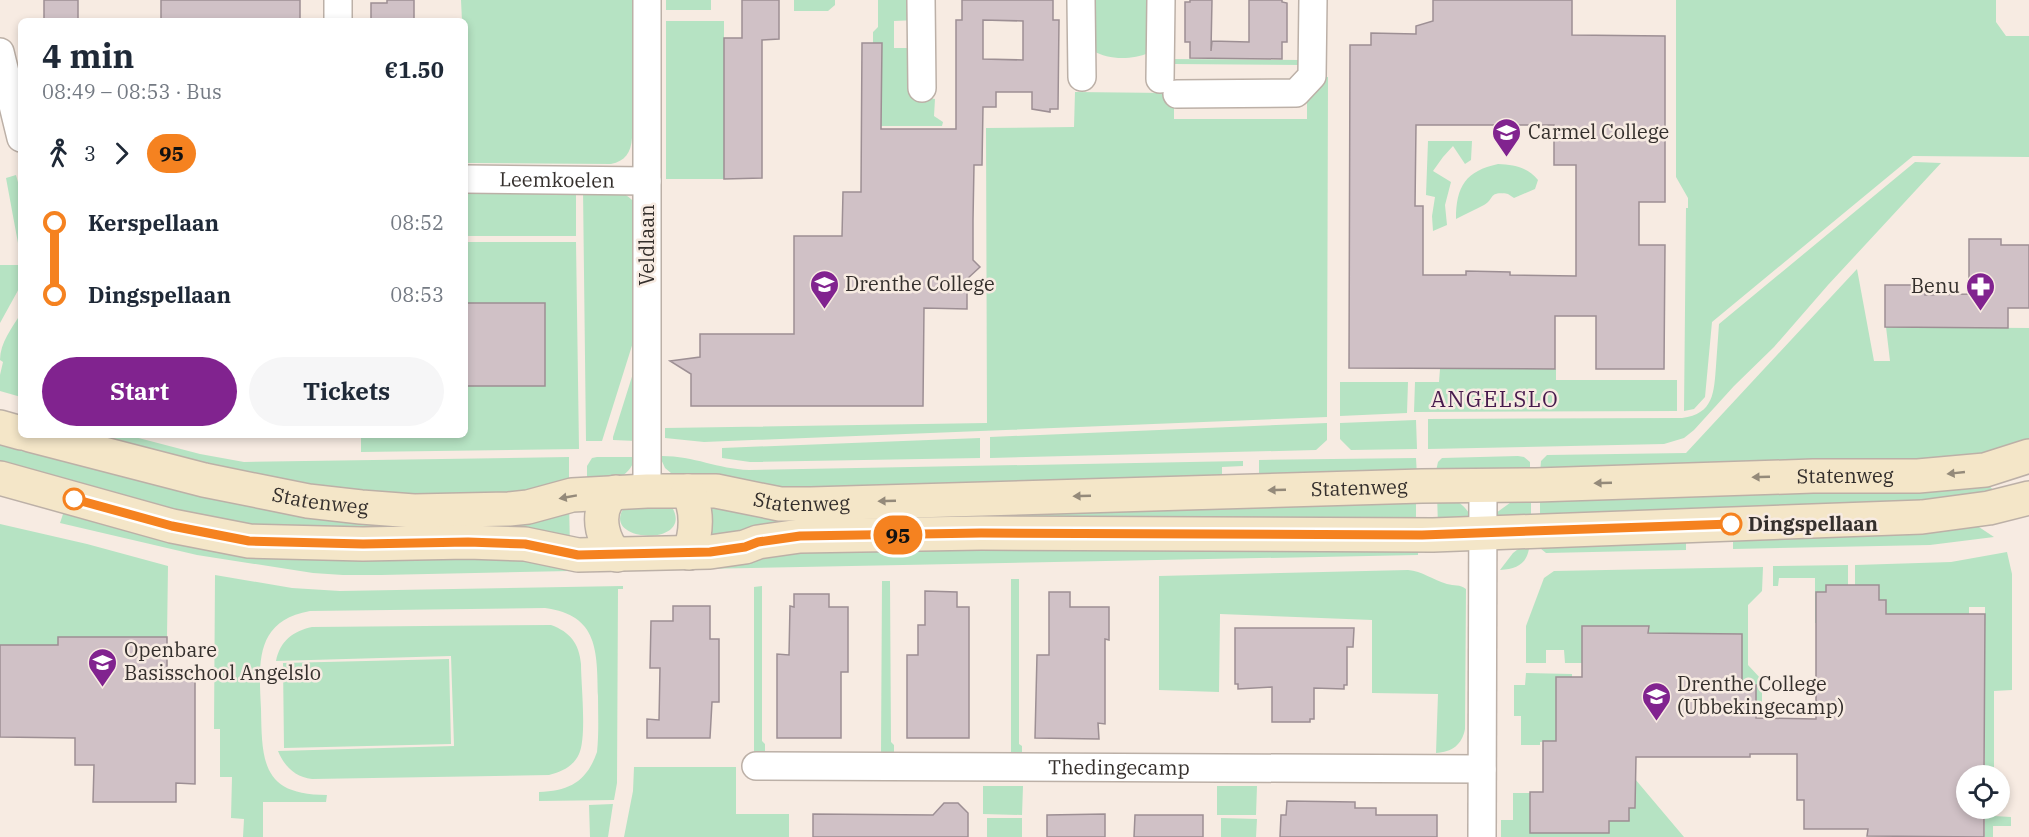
<!DOCTYPE html>
<html lang="en">
<head>
<meta charset="utf-8">
<style>
	:root { --surface:#fff; --page:#f6f6f7; --text:#1f2937; --muted:#747a83; --accent:#81238f }
	body { margin:0; font-family:"IBM Plex Serif",serif; background:var(--page); color:var(--text); height:100vh; display:flex; flex-direction:column; font-size:22px; white-space:nowrap }
	* { box-sizing:border-box; margin:0 }
	p { font-size:20px; color:var(--muted) }
	.icon { flex:none; width:33px; height:33px; fill:none; stroke:currentColor; stroke-width:2; stroke-linecap:round; stroke-linejoin:round }
	.map { position:relative; flex:1; overflow:hidden }
	.panel { position:absolute; left:18px; top:18px; width:450px; height:420px; display:flex; flex-direction:column; background:var(--surface); border-radius:9px; box-shadow:0 3px 9px #0003 }
	.panel>* { flex:none }
	.badge { padding:0 12px; border-radius:20px; font-size:21px; line-height:39px }
	.controls { position:absolute; left:1956px; top:765px; display:grid; gap:12px }
	.controls a { display:grid; place-items:center; width:54px; height:54px; border-radius:50%; background:var(--surface); box-shadow:0 3px 9px #0003; font-size:30px }
	.map>.badge { position:absolute; translate:-50% -50%; box-shadow:0 0 0 3px #fff }
	.legs { display:flex; align-items:center; gap:9px; height:66px; padding:0 24px; font-size:20px }
	.legs p { margin-inline-start:auto }
	.headline { display:flex; align-items:center; justify-content:space-between; height:102px; padding:0 24px }
	h1 { font-size:33px; font-weight:800; line-height:45px }
	.action { display:flex; gap:12px; margin-top:auto; padding:12px 24px }
	.action a { flex:1; height:69px; border-radius:36px; background:var(--accent); color:#fff; font-size:24px; font-weight:800; line-height:69px; text-align:center }
	.action a+a { background:var(--page); color:var(--text) }
	ul { padding:0 24px; list-style:none }
	li { display:flex; align-items:center; gap:21px; height:72px; font-size:22px }
	li i { display:grid; place-items:center; width:9px; height:100%; margin:0 8px; background:currentColor }
	li i::after { content:''; width:15px; height:15px; margin:-8px; border:4px solid; border-radius:50%; background:var(--surface) }
	li p { margin-inline-start:auto }
	li:first-child i { background:linear-gradient(#0000 50%,currentColor 0) }
	li:last-child i { background:linear-gradient(currentColor 50%,#0000 0) }
	.map>svg:first-child { display:block }
	.green { fill:#b6e3c3 }
	.building { fill:#d0c1c6; stroke:#9d8f94; stroke-width:1.5; fill-rule:evenodd }
	.lines { fill:none; stroke-linecap:round; stroke-linejoin:round }
	.street-casing { stroke:#bcb0a7; stroke-width:30 }
	.secondary-casing { stroke:#bcb0a7; stroke-width:36 }
	.street { stroke:#fff; stroke-width:27 }
	.secondary { stroke:#f4e6c8; stroke-width:33 }
	.oneway { fill:#948a7a }
	.line-1-casing { stroke:#fff; stroke-width:14 }
	.line-1 { stroke:#f58220; stroke-width:9 }
	.stop-1-dot { fill:#fff; stroke:#f58220; stroke-width:3 }
	.labels { text-anchor:middle; stroke-width:5; stroke-linejoin:round; paint-order:stroke }
	.poi-label { font-size:20px; fill:#342f2c; stroke:#f7ebe2; text-anchor:start }
	.street-label { font-size:20px; fill:#342f2c; stroke:#f7ebe2 }
	.stop-label { font-size:20px; font-weight:bold; fill:#342f2c; stroke:#f7ebe2; text-anchor:start }
	.quarter-label { font-size:22px; letter-spacing:1.5px; fill:#46194c; stroke:#f7ebe2 }
</style>
</head>
<body>
<div class="map">
<svg width="2029" height="837" viewBox="0 0 2029 837">
	<rect width="100%" height="100%" fill="#f7ebe2"/>
	<path class="green" d="M 461,0 L 639,0 L 639,138 L 632,138 C 631,153 625,161 611,164 L 468,163 L 465,90 L 465,21 L 462,21 Z
		M 666,0 L 711,0 L 711,10 L 666,10 Z
		M 794,0 L 835,0 L 835,5 L 828,11 L 794,11 Z
		M 878,0 L 917,0 L 917,20 L 894,21 L 894,48 L 916,48 L 930,92 L 930,98 L 935,99 L 934,116 L 943,122 L 942,126 L 881,126 L 882,44 L 873,43 L 873,32 L 878,27 Z
		M 1090,0 L 1154,0 L 1148,53 C 1133,60 1107,60 1094,51 Z
		M 1676,0 L 1996,0 L 1996,22 L 2006,36 L 2029,36 L 2029,157 L 1913,156 L 1712,322 L 1705,397 L 1694,409 L 1684,411 L 1686,208 L 1688,208 L 1688,198 L 1676,177 Z
		M 666,21 L 724,21 L 724,179 L 666,179 Z
		M 1167,59 L 1302,60 L 1302,65 L 1174,64 L 1174,119 L 1307,119 L 1307,95 L 1324,77 L 1328,77 L 1327,417 L 704,442 L 665,438 L 665,428 L 987,423 L 986,128 L 1074,127 L 1075,92 L 1167,93 Z
		M 1428,141 L 1472,141 L 1471,160 L 1465,164 L 1453,146 L 1443,157 L 1433,171 L 1451,182 L 1445,205 L 1447,225 L 1433,231 L 1432,216 L 1435,197 L 1426,195 Z
		M 1915,162 L 1941,163 L 1828,285 L 1774,347 L 1734,386 L 1694,430 L 1684,438 L 1664,444 L 1428,449 L 1428,419 L 1682,418 C 1714,414 1714,392 1716,366 C 1717,352 1718,338 1719,324 Z
		M 1498,164 C 1514,165 1528,167 1538,180 L 1535,189 L 1514,198 L 1508,194 C 1488,191 1495,199 1484,205 C 1475,210 1465,214 1456,219 C 1456,186 1466,171 1498,164 Z
		M 16,175 L 21,193 L 21,243 L 18,243 L 6,178 Z
		M 465,189 L 576,190 L 576,236 L 465,236 Z
		M 583,189 C 602,190 625,187 636,205 L 635,336 L 602,441 L 586,441 Z
		M 465,242 L 576,242 L 579,449 L 361,452 L 361,435 L 465,435 Z
		M 0,265 L 21,265 L 21,285 L 0,323 Z
		M 1857,269 L 1874,361 L 1890,361 L 1886,327 L 2029,328 L 2029,444 L 1985,458 L 1540,473 L 1541,461 L 1547,455 L 1686,453 Z
		M 21,313 L 21,397 L 0,391 L 0,375 L 3,362 L 0,360 C 0,343 12,328 21,313 Z
		M 635,367 L 636,441 L 613,440 L 613,437 Z
		M 1440,369 L 1556,369 L 1556,380 L 1677,380 L 1677,411 L 1414,412 L 1415,382 L 1439,382 Z
		M 1340,382 L 1408,382 L 1407,413 L 1340,416 Z
		M 1416,420 L 1417,449 L 1351,450 L 1340,439 L 1340,423 Z
		M 1327,423 L 1327,440 L 1316,450 L 990,458 L 990,437 Z
		M 0,433 L 199,485 L 569,503 L 570,547 L 258,535 L 0,471 Z
		M 57,435 L 127,435 L 200,454 L 244,462 L 569,457 L 569,490 L 384,503 Z
		M 980,438 L 980,458 L 750,462 L 722,458 L 722,448 Z
		M 662,456 C 694,456 718,469 749,470 L 1243,461 L 1243,466 L 1222,467 L 1222,480 L 792,497 L 677,478 L 665,468 L 660,457 Z
		M 1518,456 L 1524,457 L 1530,462 L 1530,473 L 1436,471 L 1438,462 L 1442,458 Z
		M 597,457 L 635,457 C 630,480 607,482 587,487 L 587,466 L 592,458 Z
		M 1416,458 L 1417,476 L 1259,479 L 1259,460 Z
		M 1987,483 L 1994,491 L 1994,498 L 1540,522 L 1540,497 Z
		M 1416,491 L 1416,528 L 710,546 L 704,498 Z
		M 1437,494 C 1451,497 1463,502 1470,515 L 1468,521 L 1438,526 Z
		M 1531,498 L 1531,521 L 1497,517 L 1496,513 L 1514,500 Z
		M 626,505 L 672,507 C 696,548 595,543 626,505 Z
		M 97,513 L 570,559 L 570,571 L 381,575 L 343,575 L 313,573 L 197,555 L 60,523 L 63,514 Z
		M 0,524 L 87,544 L 168,566 L 167,637 L 58,637 L 58,645 L 0,645 Z
		M 1978,524 L 1979,527 L 1994,537 L 1930,545 L 1733,549 L 1733,535 Z
		M 1686,535 L 1686,550 L 1546,553 L 1540,548 L 1539,540 Z
		M 1530,540 C 1529,562 1520,569 1500,570 L 1513,553 Z
		M 1418,541 L 1418,555 L 595,571 L 752,551 Z
		M 2007,552 L 2012,574 L 2012,690 L 1994,691 L 1994,775 L 1985,775 L 1985,607 L 1969,607 L 1969,614 L 1886,614 L 1886,600 L 1879,600 L 1855,585 L 1855,565 L 1951,562 Z
		M 1848,565 L 1848,585 L 1826,585 L 1826,592 L 1816,592 L 1819,623 L 1815,623 L 1815,578 L 1779,578 L 1778,586 L 1773,586 L 1773,566 Z
		M 1763,567 L 1762,591 L 1748,605 L 1748,665 L 1762,680 L 1762,712 L 1756,712 L 1756,685 L 1736,685 L 1648,641 L 1648,626 L 1583,626 L 1582,663 L 1565,663 L 1564,650 L 1546,650 L 1546,663 L 1526,663 L 1526,626 L 1544,578 L 1554,571 Z
		M 1408,570 C 1422,571 1433,580 1447,584 C 1454,586 1460,584 1466,589 L 1465,729 C 1462,745 1452,752 1436,753 L 1438,694 L 1372,693 L 1372,620 L 1220,614 L 1219,692 L 1159,690 L 1159,576 Z
		M 215,575 L 292,588 L 340,591 L 623,586 L 623,589 L 618,589 L 617,783 L 614,800 L 539,801 L 539,792 C 570,791 587,781 597,752 C 599,733 598,714 598,696 C 597,652 599,615 545,608 L 310,611 C 254,621 259,664 261,709 C 262,762 262,795 327,795 L 326,802 L 263,802 L 263,837 L 243,837 L 244,819 L 231,818 L 232,777 L 220,777 L 220,729 L 214,729 Z
		M 1011,579 L 1019,579 L 1019,744 L 1022,746 L 1022,753 L 1011,753 Z
		M 882,581 L 890,581 L 891,742 L 894,745 L 894,753 L 881,753 Z
		M 762,586 L 762,741 L 765,744 L 765,753 L 754,753 L 754,587 Z
		M 551,625 C 570,632 579,643 581,664 C 581,685 587,737 579,754 C 573,767 561,772 549,775 L 312,779 C 295,777 284,766 278,751 L 454,746 L 451,656 L 276,661 C 280,641 293,631 312,627 Z
		M 449,659 L 451,744 L 284,748 L 283,663 Z
		M 1526,673 L 1572,674 L 1572,677 L 1556,677 L 1556,741 L 1540,742 L 1540,745 L 1521,745 L 1521,716 L 1514,716 L 1514,685 L 1525,685 Z
		M 634,767 L 736,767 L 736,814 L 789,814 L 789,837 L 624,837 L 633,791 Z
		M 1635,779 L 1684,837 L 1501,837 L 1501,820 L 1513,820 L 1513,793 L 1530,793 L 1530,833 L 1609,833 L 1609,821 L 1629,808 L 1635,808 Z
		M 983,786 L 1023,786 L 1022,815 L 983,814 Z
		M 1217,786 L 1257,786 L 1256,815 L 1217,815 Z
		M 613,804 L 608,837 L 590,837 L 589,805 Z
		M 1985,809 L 1994,809 L 1994,816 L 2011,817 L 2011,826 L 1993,826 L 1993,837 L 1985,837 Z
		M 987,818 L 1022,818 L 1022,837 L 987,837 Z
		M 1221,818 L 1257,819 L 1256,837 L 1221,837 Z"/>
	<path class="building" d="M 44,0 L 78,0 L 78,21 L 44,21 Z
		M 161,0 L 300,0 L 300,21 L 161,21 Z
		M 387,0 L 414,0 L 414,20 L 371,21 L 371,3 L 387,3 Z
		M 742,0 L 779,0 L 779,39 L 762,40 L 762,178 L 724,179 L 724,38 L 742,38 Z
		M 962,0 L 1053,0 L 1053,20 L 1059,20 L 1058,109 L 1050,109 L 1050,112 L 1032,109 L 1032,92 L 996,92 L 996,107 L 983,107 L 982,165 L 974,165 L 973,220 L 973,260 L 980,267 L 967,279 L 967,309 L 924,308 L 923,406 L 691,406 L 691,374 L 670,361 L 700,357 L 700,334 L 794,334 L 794,236 L 842,236 L 843,192 L 861,192 L 862,43 L 882,43 L 881,129 L 956,129 L 956,20 L 962,20 ZM 983,20 L 1023,21 L 1023,60 L 983,59 Z
		M 1190,0 L 1212,0 L 1211,51 L 1212,41 L 1249,42 L 1249,0 L 1282,0 L 1282,2 L 1287,3 L 1287,42 L 1282,42 L 1282,59 L 1190,58 L 1190,42 L 1185,42 L 1185,2 L 1190,2 Z
		M 1433,0 L 1572,0 L 1572,35 L 1665,36 L 1665,202 L 1639,202 L 1639,245 L 1665,245 L 1664,369 L 1596,369 L 1596,316 L 1555,316 L 1555,369 L 1349,368 L 1350,45 L 1371,45 L 1371,33 L 1416,34 L 1416,26 L 1433,21 ZM 1416,125 L 1554,125 L 1554,165 L 1576,165 L 1576,276 L 1510,275 L 1510,272 L 1466,271 L 1466,275 L 1423,275 L 1423,206 L 1415,206 Z
		M 1969,239 L 2001,239 L 2001,245 L 2029,245 L 2029,308 L 2008,308 L 2008,328 L 1885,327 L 1885,285 L 1925,285 L 1925,295 L 1969,294 Z
		M 465,303 L 545,303 L 545,386 L 465,386 Z
		M 1826,585 L 1879,585 L 1879,600 L 1886,600 L 1886,614 L 1985,614 L 1984,776 L 1966,776 L 1966,808 L 1984,808 L 1984,837 L 1867,836 L 1868,829 L 1804,829 L 1804,800 L 1797,800 L 1797,754 L 1750,754 L 1750,757 L 1636,757 L 1635,808 L 1629,808 L 1629,821 L 1609,821 L 1609,833 L 1530,833 L 1530,792 L 1543,792 L 1543,741 L 1556,741 L 1556,677 L 1582,677 L 1582,626 L 1649,626 L 1648,633 L 1742,634 L 1742,685 L 1756,685 L 1756,718 L 1816,719 L 1816,592 L 1826,592 Z
		M 925,591 L 957,592 L 957,607 L 969,607 L 969,738 L 907,738 L 907,655 L 918,655 L 918,625 L 925,625 Z
		M 1049,592 L 1070,592 L 1070,607 L 1109,607 L 1109,640 L 1105,639 L 1105,724 L 1098,723 L 1099,739 L 1035,738 L 1037,655 L 1049,655 Z
		M 794,594 L 829,594 L 829,607 L 848,607 L 848,672 L 841,672 L 841,738 L 777,738 L 777,654 L 789,655 L 790,606 L 794,607 Z
		M 673,606 L 710,606 L 710,639 L 719,639 L 719,702 L 712,702 L 710,738 L 647,738 L 647,719 L 659,720 L 660,668 L 650,668 L 651,621 L 673,621 Z
		M 1235,628 L 1354,628 L 1353,647 L 1347,647 L 1347,685 L 1344,685 L 1344,689 L 1314,688 L 1314,719 L 1310,719 L 1310,722 L 1272,722 L 1272,687 L 1238,689 L 1238,684 L 1235,684 Z
		M 58,637 L 167,637 L 167,674 L 195,673 L 195,784 L 176,783 L 176,802 L 93,802 L 94,765 L 75,765 L 75,738 L 0,737 L 0,645 L 58,645 Z
		M 1287,801 L 1355,802 L 1355,808 L 1376,808 L 1376,815 L 1437,815 L 1437,837 L 1280,837 L 1281,815 L 1286,815 Z
		M 944,803 L 958,803 L 968,813 L 968,837 L 813,837 L 813,814 L 933,815 Z
		M 1105,814 L 1105,837 L 1047,837 L 1047,815 Z
		M 1135,815 L 1203,815 L 1203,837 L 1134,837 Z"/>
	<g class="lines">
		<defs>
			<g id="street">
				<path d="M 921,0 L 922,88"/>
				<path d="M 1081,0 L 1082,77"/>
				<path d="M 338,21 L 338,0"/>
				<path d="M 0,52 L 21,138"/>
				<path d="M 1160,79 L 1161,0"/>
				<path d="M 1177,94 L 1296,93 L 1312,76 L 1313,0"/>
				<path id="s1" d="M 465,179 L 647,181"/>
				<path d="M 647,491 L 647,0"/>
				<path id="s2" d="M 756,766 L 1482,769"/>
				<path d="M 1482,837 L 1483,485"/>
			</g>
			<g id="secondary">
				<path d="M 0,427 L 21,433"/>
				<path id="s3" d="M 30,435 L 204,480 L 308,501 L 361,507 L 414,511 L 509,509 L 528,507 L 572,495 L 647,491 L 716,491 L 780,504 L 811,504 L 1422,486 L 1536,485 L 1813,476 L 1918,476 L 1985,470 L 2029,456"/>
				<path d="M 0,478 L 172,526 L 249,541 L 363,544 L 468,542 L 525,544 L 578,555 L 710,552 L 745,547 L 758,542 L 800,536 L 981,533 L 1433,535 L 1922,517 L 1989,508 L 2029,498"/>
				<path d="M 688,491 C 698,511 697,532 689,553"/>
				<path d="M 616,492 C 612,495 608,498 606,502 C 597,518 603,543 617,555"/>
			</g>
		</defs>
		<use href="#street" class="street-casing"/>
		<use href="#secondary" class="secondary-casing"/>
		<use href="#street" class="street"/>
		<use href="#secondary" class="secondary"/>
	</g>
	<defs><path id="oneway-solid" d="M-6-.8H1V-3.2L6.5 0L1 3.2V.8H-6Z" transform="scale(1.5)"/></defs>
	<g class="oneway">
		<use href="#oneway-solid" transform="translate(1956 473) rotate(174)"/>
		<use href="#oneway-solid" transform="translate(1761 477) rotate(178)"/>
		<use href="#oneway-solid" transform="translate(1603 483) rotate(178)"/>
		<use href="#oneway-solid" transform="translate(1277 490) rotate(178)"/>
		<use href="#oneway-solid" transform="translate(1082 496) rotate(178)"/>
		<use href="#oneway-solid" transform="translate(568 497) rotate(170)"/>
		<use href="#oneway-solid" transform="translate(887 501) rotate(178)"/>
	</g>
	<g class="lines">
		<defs>
			<path id="line-1" d="M 74,499 L 172,526 L 249,541 L 363,544 L 468,542 L 525,544 L 578,555 L 710,552 L 745,547 L 758,542 L 800,536 L 981,533 L 1422,535 L 1731,524"/>
		</defs>
		<use href="#line-1" class="line-1-casing"/>
		<use href="#line-1" class="line-1"/>
	</g>
	<defs>
		<symbol id="university-pin" viewBox="-11 -11 22 30"><path d="M0 17L-7.5 6A9.5 9.5 0 1 1 7.5 6Z" fill="#81238f" stroke="#f7ebe2"/><path d="M0-5L7-2L0 1L-7-2ZM-4 1L0 2.5L4 1V4Q0 6-4 4Z" fill="#fff"/></symbol>
		<symbol id="pharmacy-pin" viewBox="-11 -11 22 30"><path d="M0 17L-7.5 6A9.5 9.5 0 1 1 7.5 6Z" fill="#81238f" stroke="#f7ebe2"/><path d="M-2-6h4v4h4v4h-4v4h-4v-4h-4v-4h4Z" fill="#fff"/></symbol>
		<symbol id="school-pin" viewBox="-11 -11 22 30"><path d="M0 17L-7.5 6A9.5 9.5 0 1 1 7.5 6Z" fill="#81238f" stroke="#f7ebe2"/><path d="M0-5L7-2L0 1L-7-2ZM-4 1L0 2.5L4 1V4Q0 6-4 4Z" fill="#fff"/></symbol>
	</defs>
	<g fill-rule="evenodd">
		<use href="#university-pin" x="1490" y="116" width="33" height="45"/>
		<use href="#university-pin" x="808" y="268" width="33" height="45"/>
		<use href="#pharmacy-pin" x="1964" y="270" width="33" height="45"/>
		<use href="#school-pin" x="86" y="646" width="33" height="45"/>
		<use href="#university-pin" x="1640" y="680" width="33" height="45"/>
	</g>
	<g class="stop-1-dot">
		<circle cx="74" cy="499" r="10"/>
		<circle cx="1731" cy="524" r="10"/>
	</g>
	<g class="labels">
		<g class="poi-label">
			<text x="1528" y="139">Carmel College</text>
			<text x="845" y="291">Drenthe College</text>
			<text x="1960" y="293" text-anchor="end">Benu</text>
			<text x="124" y="657">Openbare<tspan x="124" dy="23">Basisschool Angelslo</tspan></text>
			<text x="1677" y="691">Drenthe College<tspan x="1677" dy="23">(Ubbekingecamp)</tspan></text>
		</g>
		<g class="street-label">
			<text dy="7" stroke="none"><textPath href="#s1" startOffset="92">Leemkoelen</textPath></text>
			<text transform="translate(647 245) rotate(-90)" y="7">Veldlaan</text>
			<text dy="7" stroke="none"><textPath href="#s3" startOffset="1827">Statenweg</textPath></text>
			<text dy="7" stroke="none"><textPath href="#s3" startOffset="1341">Statenweg</textPath></text>
			<text dy="7" stroke="none"><textPath href="#s3" startOffset="783">Statenweg</textPath></text>
			<text dy="7" stroke="none"><textPath href="#s3" startOffset="298">Statenweg</textPath></text>
			<text dy="7" stroke="none"><textPath href="#s2" startOffset="363">Thedingecamp</textPath></text>
		</g>
		<g class="stop-label">
			<text x="1748" y="531">Dingspellaan</text>
		</g>
		<g class="quarter-label">
			<text x="1495" y="407">ANGELSLO</text>
		</g>
	</g>
</svg>
<div class="controls">
<a><svg class="icon" aria-label="locate" viewBox="0 0 24 24"><circle cx="12" cy="12" r="6"/><path d="M12 2v4M12 18v4M2 12h4M18 12h4"/></svg></a>
</div>
<b class="badge" style="left:898px;top:535px;background:#f58220;color:#111">95</b>
<section class="panel">
<div class="headline"><div><h1>4 min</h1><p>08:49 – 08:53 · Bus</p></div><b>€1.50</b></div>
<div class="legs"><svg class="icon" aria-label="walk" viewBox="0 0 24 24"><circle cx="13" cy="4" r="2"/><path d="M13 8l-2 6 4 7M11 14l-3 7M7 12l3-4h3l4 4"/></svg>3<svg class="icon" aria-label="forward" viewBox="0 0 24 24"><path d="M9 5l7 7-7 7"/></svg><b class="badge" style="background:#f58220;color:#111">95</b></div>
<ul>
<li><i style="color:#f58220"></i><b>Kerspellaan</b><p>08:52</p></li>
<li><i style="color:#f58220"></i><b>Dingspellaan</b><p>08:53</p></li>
</ul>
<div class="action"><a>Start</a><a>Tickets</a></div>
</section>
</div>
</body>
</html>
